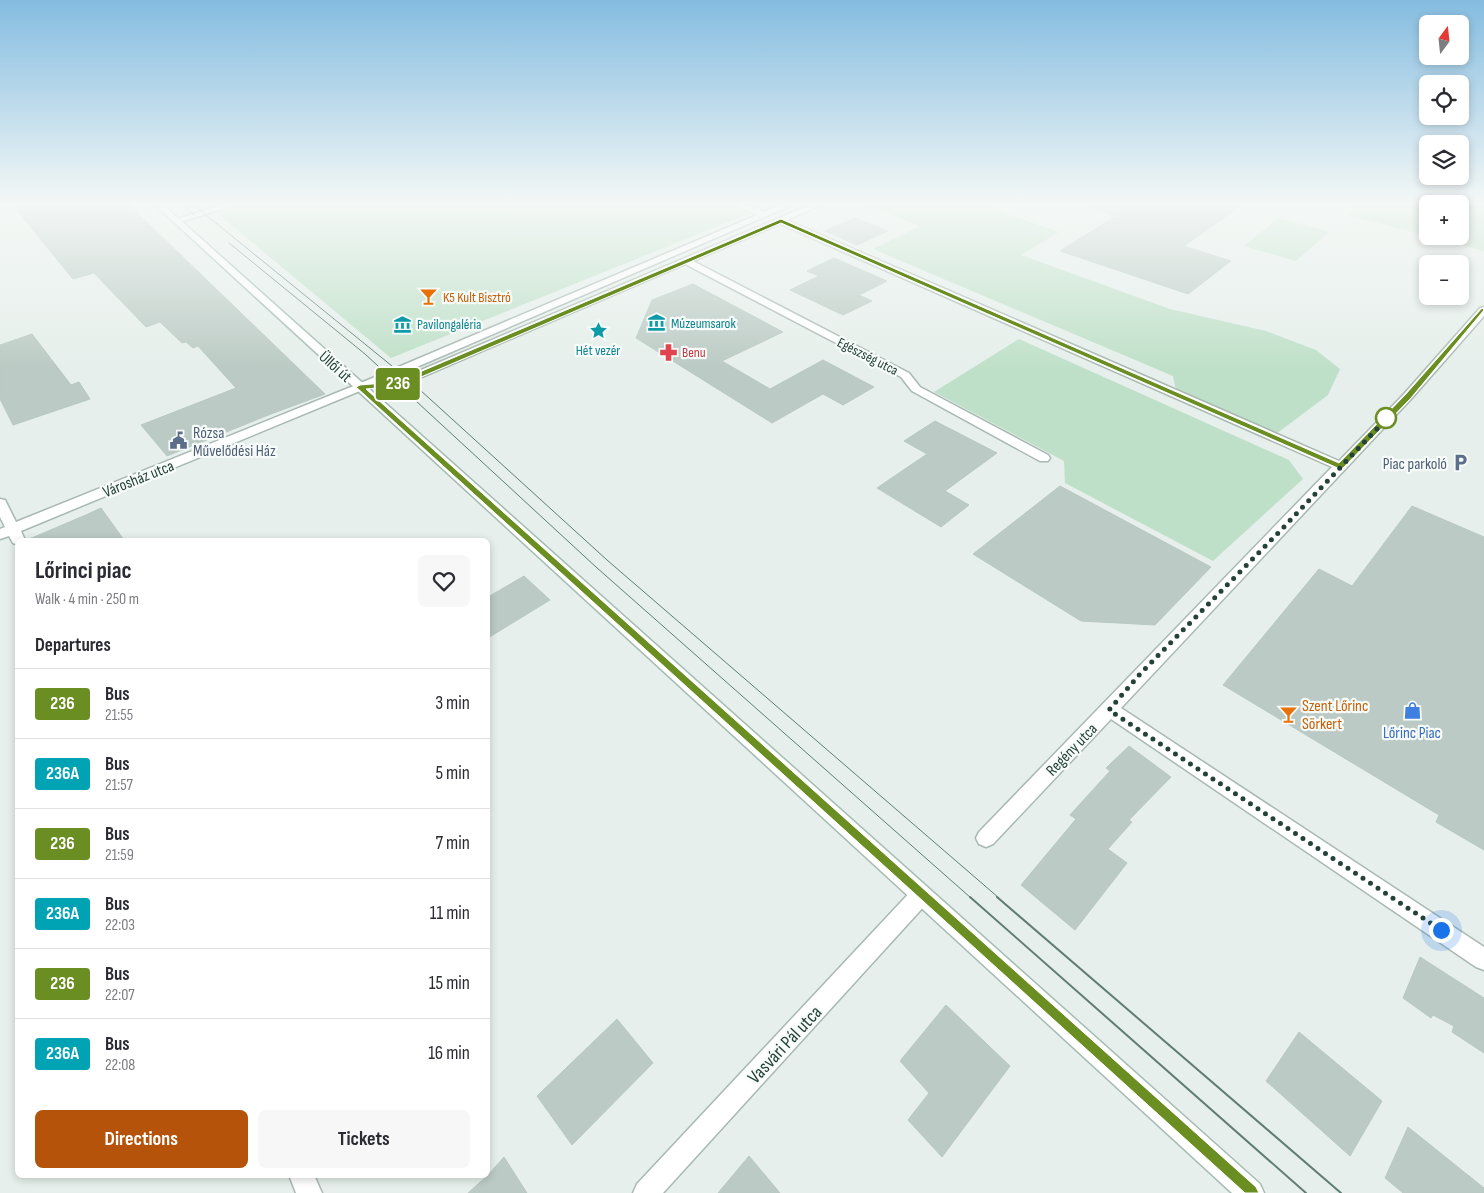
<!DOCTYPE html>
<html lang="en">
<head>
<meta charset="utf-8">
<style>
	:root { --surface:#fff; --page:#f7f7f7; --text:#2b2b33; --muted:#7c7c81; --line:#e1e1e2; --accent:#b45309 }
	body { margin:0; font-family:"Sofia Sans Condensed",sans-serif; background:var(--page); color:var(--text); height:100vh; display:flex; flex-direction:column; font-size:19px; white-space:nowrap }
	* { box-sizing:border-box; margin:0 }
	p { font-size:16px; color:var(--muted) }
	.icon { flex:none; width:28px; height:28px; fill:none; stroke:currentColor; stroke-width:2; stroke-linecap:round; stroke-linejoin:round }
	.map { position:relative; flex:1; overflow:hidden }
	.drawer { position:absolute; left:15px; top:538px; width:475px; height:640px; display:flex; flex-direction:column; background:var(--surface); border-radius:8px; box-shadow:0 2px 8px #0003 }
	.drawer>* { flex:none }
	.badge { padding:0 10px; border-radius:4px; font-size:18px; line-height:32px }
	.needle { width:32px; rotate:15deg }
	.tools { position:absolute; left:1419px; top:15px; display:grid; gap:10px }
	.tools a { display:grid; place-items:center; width:50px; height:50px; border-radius:8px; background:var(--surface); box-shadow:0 2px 8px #0003; font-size:25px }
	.you { position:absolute; width:25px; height:25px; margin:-12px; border:4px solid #fff; border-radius:50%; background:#1a73e8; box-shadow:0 0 0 8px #1a73e833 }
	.map>.badge { position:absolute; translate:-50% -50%; box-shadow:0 0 0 2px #fff }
	h2 { padding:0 20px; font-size:19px; line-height:45px }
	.round { display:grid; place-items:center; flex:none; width:52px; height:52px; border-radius:8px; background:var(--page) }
	.headline { display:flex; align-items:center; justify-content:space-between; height:85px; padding:0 20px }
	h1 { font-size:24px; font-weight:700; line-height:38px }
	.cta { display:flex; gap:10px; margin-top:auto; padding:10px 20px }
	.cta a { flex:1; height:58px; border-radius:8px; background:var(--accent); color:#fff; font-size:20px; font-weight:700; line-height:58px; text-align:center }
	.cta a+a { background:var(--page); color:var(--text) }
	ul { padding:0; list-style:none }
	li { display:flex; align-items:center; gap:15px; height:70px; padding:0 20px; border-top:1px solid var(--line) }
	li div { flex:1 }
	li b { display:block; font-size:19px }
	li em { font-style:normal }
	li .badge { min-width:55px; font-weight:700; text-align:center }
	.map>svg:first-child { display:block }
	.green { fill:#bfe0c8; fill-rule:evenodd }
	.building { fill:#bbcac4; stroke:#b8c9c2 }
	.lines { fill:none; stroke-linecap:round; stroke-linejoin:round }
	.minor-casing { stroke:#a8b8b2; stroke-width:3 }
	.secondary-casing { stroke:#a4bbb3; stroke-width:3 }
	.minor { fill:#fff; fill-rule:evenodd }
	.secondary { fill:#fff; fill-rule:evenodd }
	.tram-far1 { stroke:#5f7d75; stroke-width:1 }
	.tram { stroke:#5f7d75; stroke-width:2 }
	.line { fill:#6b8e23; stroke:#fff }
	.walk { stroke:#24423a; stroke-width:5; stroke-dasharray:0 9 }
	.stop-dot { fill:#fff; stroke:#6b8e23; stroke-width:2.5 }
	.labels { text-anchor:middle; stroke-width:4.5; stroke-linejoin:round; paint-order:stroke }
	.far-food-label { font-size:14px; fill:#c56008; stroke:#f7fbf9; text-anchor:start }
	.far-culture-label { font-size:14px; fill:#0d838f; stroke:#f7fbf9; text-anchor:start }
	.far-health-label { font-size:14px; fill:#be3a42; stroke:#f7fbf9; text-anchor:start }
	.far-street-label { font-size:14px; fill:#24423a; stroke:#f7fbf9 }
	.street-label { font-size:16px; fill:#24423a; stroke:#f7fbf9 }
	.service-label { font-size:16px; fill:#4e5e75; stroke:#f7fbf9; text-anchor:start }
	.food-label { font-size:16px; fill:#c56008; stroke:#f7fbf9; text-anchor:start }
	.shop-label { font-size:16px; fill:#366cbe; stroke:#f7fbf9 }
	.near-street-label { font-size:19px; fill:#24423a; stroke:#f7fbf9 }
</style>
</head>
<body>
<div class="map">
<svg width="1484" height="1193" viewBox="0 0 1484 1193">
	<rect width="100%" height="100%" fill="#e6efeb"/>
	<path class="green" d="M 257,202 L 717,202 L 748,214 L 391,358 L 217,213 Z
		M 870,202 L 972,202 L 1059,232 L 1021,255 L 1170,309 L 1266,331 L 1316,350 L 1340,369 L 1328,395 L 1272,437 L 1177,395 L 1173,376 L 873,249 L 920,226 L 864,204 Z
		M 1362,202 L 1484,202 L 1484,251 L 1348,215 ZM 1428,204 L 1460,204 L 1460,236 L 1428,236 Z
		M 1279,218 L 1329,232 L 1296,261 L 1244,246 Z
		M 1019,339 L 1289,460 L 1303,479 L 1213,561 L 1065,483 L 1064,461 L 934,392 Z"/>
	<path class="building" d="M 48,202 L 126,202 L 325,394 L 271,414 L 167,456 L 141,425 L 236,388 L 198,346 L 193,348 L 186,342 L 182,343 L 160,322 L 146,327 L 94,273 L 73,279 L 16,209 Z
		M 1087,202 L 1246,202 L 1184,246 L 1231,261 L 1188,294 L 1060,251 L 1116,216 L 1086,206 Z
		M 855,218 L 888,231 L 857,245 L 825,231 Z
		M 834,258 L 887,281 L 859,295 L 872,301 L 843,315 L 790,290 L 819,276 L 807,271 Z
		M 693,284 L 783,332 L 722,361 L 770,389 L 823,360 L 874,387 L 843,405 L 823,394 L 772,423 L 636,338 L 652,300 Z
		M 32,334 L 71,385 L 79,382 L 90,399 L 13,425 L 0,399 L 0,345 Z
		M 935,421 L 997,453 L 945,491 L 969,505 L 941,527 L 877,488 L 927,454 L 904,441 Z
		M 1060,486 L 1211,567 L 1155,625 L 1081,621 L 973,554 Z
		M 1412,506 L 1484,537 L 1484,850 L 1436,822 L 1439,815 L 1223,685 L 1319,569 L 1352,586 Z
		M 101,508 L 124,540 L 27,540 L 88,514 Z
		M 524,576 L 550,600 L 488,638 L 488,597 Z
		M 1129,746 L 1171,777 L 1129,820 L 1132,822 L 1108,849 L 1127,863 L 1075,930 L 1021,885 L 1076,819 L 1070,815 L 1110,771 L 1106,768 Z
		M 1420,957 L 1484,998 L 1484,1053 L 1452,1032 L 1454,1026 L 1433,1015 L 1431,1018 L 1403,998 Z
		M 946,1005 L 1010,1066 L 942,1157 L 908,1120 L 929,1093 L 900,1061 Z
		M 617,1019 L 653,1063 L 572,1145 L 537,1096 Z
		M 1299,1032 L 1382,1101 L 1350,1156 L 1266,1081 Z
		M 1408,1127 L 1484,1188 L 1484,1193 L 1403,1193 L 1385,1178 Z
		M 749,1156 L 780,1193 L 718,1193 Z
		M 504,1157 L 527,1193 L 468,1193 L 488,1175 Z"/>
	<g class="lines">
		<defs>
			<path id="minor" d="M 233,202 L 245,202 L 180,222 L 173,220 Z
				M 728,202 L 738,202 L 764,212 L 789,202 L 799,202 L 382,382 L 395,381 L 817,202 L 827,202 L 787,220 L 1339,461 L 1404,394 L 1480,308 L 1484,307 L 1484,316 L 1412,398 L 1121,708 L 1484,947 L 1484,970 L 1476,967 L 1111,719 L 993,844 L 986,847 L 979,844 L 976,838 L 979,832 L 1332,467 L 780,224 L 693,261 L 909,373 L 920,387 L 1048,455 L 1050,458 L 1048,461 L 1040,461 L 912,391 L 901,377 L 685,264 L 401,386 L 367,388 L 21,531 L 25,540 L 18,540 L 18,545 L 13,543 L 9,536 L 0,539 L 0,529 L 5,527 L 0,517 L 0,499 L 5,500 L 16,522 L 356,385 L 757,215 Z
				M 921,885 L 928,888 L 931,895 L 928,902 L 663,1193 L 633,1193 L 637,1184 L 914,888 Z
				M 289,1175 L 314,1175 L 322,1193 L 296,1193 Z"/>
			<path id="secondary" d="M 152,202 L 160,202 L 1260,1184 L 1264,1193 L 1232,1193 Z"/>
		</defs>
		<use href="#minor" class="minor-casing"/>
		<use href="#secondary" class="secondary-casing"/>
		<use href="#minor" class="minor"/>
		<use href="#secondary" class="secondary"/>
		<path class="tram-far1" d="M 179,202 L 194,215
			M 190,202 L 408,379 L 607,560 L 999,898
			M 229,243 L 365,354 L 596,567 L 971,898"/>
		<path class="tram" d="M 970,897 L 1306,1193
			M 997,897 L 1341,1193"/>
	</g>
	<linearGradient id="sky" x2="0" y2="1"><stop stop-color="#84bce0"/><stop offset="0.55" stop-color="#f4f8f6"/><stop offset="1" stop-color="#f4f8f6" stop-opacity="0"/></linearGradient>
	<rect width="1484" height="369" fill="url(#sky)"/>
	<path class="line" d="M 781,219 L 1339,463 L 1405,395 L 1482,308 L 1484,310 L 1411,398 L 1343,468 L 1340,469 L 781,223 L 400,386 L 366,389 L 1256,1187 L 1259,1193 L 1245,1193 L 356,387 L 360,385 L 396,382 Z"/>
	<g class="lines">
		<path class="walk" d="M 1386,418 L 1391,414 L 1281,530 L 1140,674 L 1109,710 L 1441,930"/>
	</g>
	<defs>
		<symbol id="bar-bare" viewBox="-9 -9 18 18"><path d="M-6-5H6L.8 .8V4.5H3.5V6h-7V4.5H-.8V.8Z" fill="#e8710a" stroke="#f7fbf9" stroke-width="2.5" paint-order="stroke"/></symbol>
		<symbol id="museum-bare" viewBox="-9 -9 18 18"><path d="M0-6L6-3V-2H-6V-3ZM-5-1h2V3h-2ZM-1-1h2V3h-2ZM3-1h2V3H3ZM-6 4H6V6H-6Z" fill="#0f9aa8" stroke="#f7fbf9" stroke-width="2.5" paint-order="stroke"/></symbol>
		<symbol id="sight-bare" viewBox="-9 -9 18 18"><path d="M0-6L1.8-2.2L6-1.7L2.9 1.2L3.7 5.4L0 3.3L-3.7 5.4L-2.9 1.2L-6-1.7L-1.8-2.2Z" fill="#0f9aa8" stroke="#f7fbf9" stroke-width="2.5" paint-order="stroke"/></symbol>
		<symbol id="pharmacy-bare" viewBox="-9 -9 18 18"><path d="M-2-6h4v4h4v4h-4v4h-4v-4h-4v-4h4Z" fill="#e0444e" stroke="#f7fbf9" stroke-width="2.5" paint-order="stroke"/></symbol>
		<symbol id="civic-bare" viewBox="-9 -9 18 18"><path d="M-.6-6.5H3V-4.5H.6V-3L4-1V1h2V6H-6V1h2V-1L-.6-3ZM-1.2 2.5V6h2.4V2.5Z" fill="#5c6f8a" stroke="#f7fbf9" stroke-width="2.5" paint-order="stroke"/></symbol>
		<symbol id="parking-bare" viewBox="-9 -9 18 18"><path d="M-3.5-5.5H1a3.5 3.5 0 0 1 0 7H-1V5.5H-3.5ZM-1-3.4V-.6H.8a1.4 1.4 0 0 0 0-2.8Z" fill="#5c6f8a" stroke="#f7fbf9" stroke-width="2.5" paint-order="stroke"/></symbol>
		<symbol id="shop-bare" viewBox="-9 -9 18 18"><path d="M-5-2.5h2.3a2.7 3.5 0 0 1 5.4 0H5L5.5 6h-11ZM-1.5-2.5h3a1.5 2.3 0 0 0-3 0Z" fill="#3f7fe0" stroke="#f7fbf9" stroke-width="2.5" paint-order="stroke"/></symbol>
	</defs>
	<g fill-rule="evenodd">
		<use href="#bar-bare" x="416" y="284" width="25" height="25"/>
		<use href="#museum-bare" x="644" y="310" width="25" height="25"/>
		<use href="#museum-bare" x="390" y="312" width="25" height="25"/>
		<use href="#sight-bare" x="586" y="318" width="25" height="25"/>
		<use href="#pharmacy-bare" x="656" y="340" width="25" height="25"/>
		<use href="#civic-bare" x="166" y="428" width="25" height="25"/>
		<use href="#parking-bare" x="1448" y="450" width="25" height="25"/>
		<use href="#shop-bare" x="1400" y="698" width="25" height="25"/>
		<use href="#bar-bare" x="1276" y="702" width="25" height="25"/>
	</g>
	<circle class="stop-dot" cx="1386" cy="418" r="10"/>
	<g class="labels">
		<g class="far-food-label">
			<text x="443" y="302">K5 Kult Bisztró</text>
		</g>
		<g class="far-culture-label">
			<text x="671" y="328">Múzeumsarok</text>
			<text x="417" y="329">Pavilongaléria</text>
			<text x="598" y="355" text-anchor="middle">Hét vezér</text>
		</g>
		<g class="far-health-label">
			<text x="682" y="357">Benu</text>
		</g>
		<g class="far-street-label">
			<text transform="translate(868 356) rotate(27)" y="5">Egészség utca</text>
		</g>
		<g class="street-label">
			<text transform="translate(336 366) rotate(42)" y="6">Üllői út</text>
			<text transform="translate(138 478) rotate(-22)" y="6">Városház utca</text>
			<text transform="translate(1071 749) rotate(-46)" y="6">Regény utca</text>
		</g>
		<g class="service-label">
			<text x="193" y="438">Rózsa<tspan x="193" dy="18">Művelődési Ház</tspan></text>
			<text x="1447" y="469" text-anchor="end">Piac parkoló</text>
		</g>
		<g class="food-label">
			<text x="1302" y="711">Szent Lőrinc<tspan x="1302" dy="18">Sörkert</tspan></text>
		</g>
		<g class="shop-label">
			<text x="1412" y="738">Lőrinc Piac</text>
		</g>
		<g class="near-street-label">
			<text transform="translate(784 1044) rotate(-47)" y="7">Vasvári Pál utca</text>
		</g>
	</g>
</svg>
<div class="tools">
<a><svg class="needle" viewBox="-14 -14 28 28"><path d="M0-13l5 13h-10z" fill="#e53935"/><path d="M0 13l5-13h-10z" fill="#7c7c81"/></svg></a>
<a><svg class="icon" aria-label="locate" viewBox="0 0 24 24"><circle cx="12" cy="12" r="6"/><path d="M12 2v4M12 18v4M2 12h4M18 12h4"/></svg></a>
<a><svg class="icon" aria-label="layers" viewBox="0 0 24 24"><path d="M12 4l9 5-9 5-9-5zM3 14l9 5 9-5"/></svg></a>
<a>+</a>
<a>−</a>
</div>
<div class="you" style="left:1441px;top:930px"></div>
<b class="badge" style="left:398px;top:384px;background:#6b8e23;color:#fff">236</b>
<section class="drawer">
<div class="headline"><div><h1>Lőrinci piac</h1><p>Walk · 4 min · 250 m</p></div><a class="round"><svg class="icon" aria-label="heart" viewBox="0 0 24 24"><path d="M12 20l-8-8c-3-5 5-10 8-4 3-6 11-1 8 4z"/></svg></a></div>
<h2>Departures</h2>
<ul>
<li><span class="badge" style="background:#6b8e23;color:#fff">236</span><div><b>Bus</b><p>21:55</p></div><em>3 min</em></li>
<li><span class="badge" style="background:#00a3b4;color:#fff">236A</span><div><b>Bus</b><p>21:57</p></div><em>5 min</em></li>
<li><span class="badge" style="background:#6b8e23;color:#fff">236</span><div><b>Bus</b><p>21:59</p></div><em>7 min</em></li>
<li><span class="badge" style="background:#00a3b4;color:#fff">236A</span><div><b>Bus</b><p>22:03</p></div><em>11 min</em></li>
<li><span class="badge" style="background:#6b8e23;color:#fff">236</span><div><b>Bus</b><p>22:07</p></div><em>15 min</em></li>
<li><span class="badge" style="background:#00a3b4;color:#fff">236A</span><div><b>Bus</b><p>22:08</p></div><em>16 min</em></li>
</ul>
<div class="cta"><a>Directions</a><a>Tickets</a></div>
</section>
</div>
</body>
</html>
